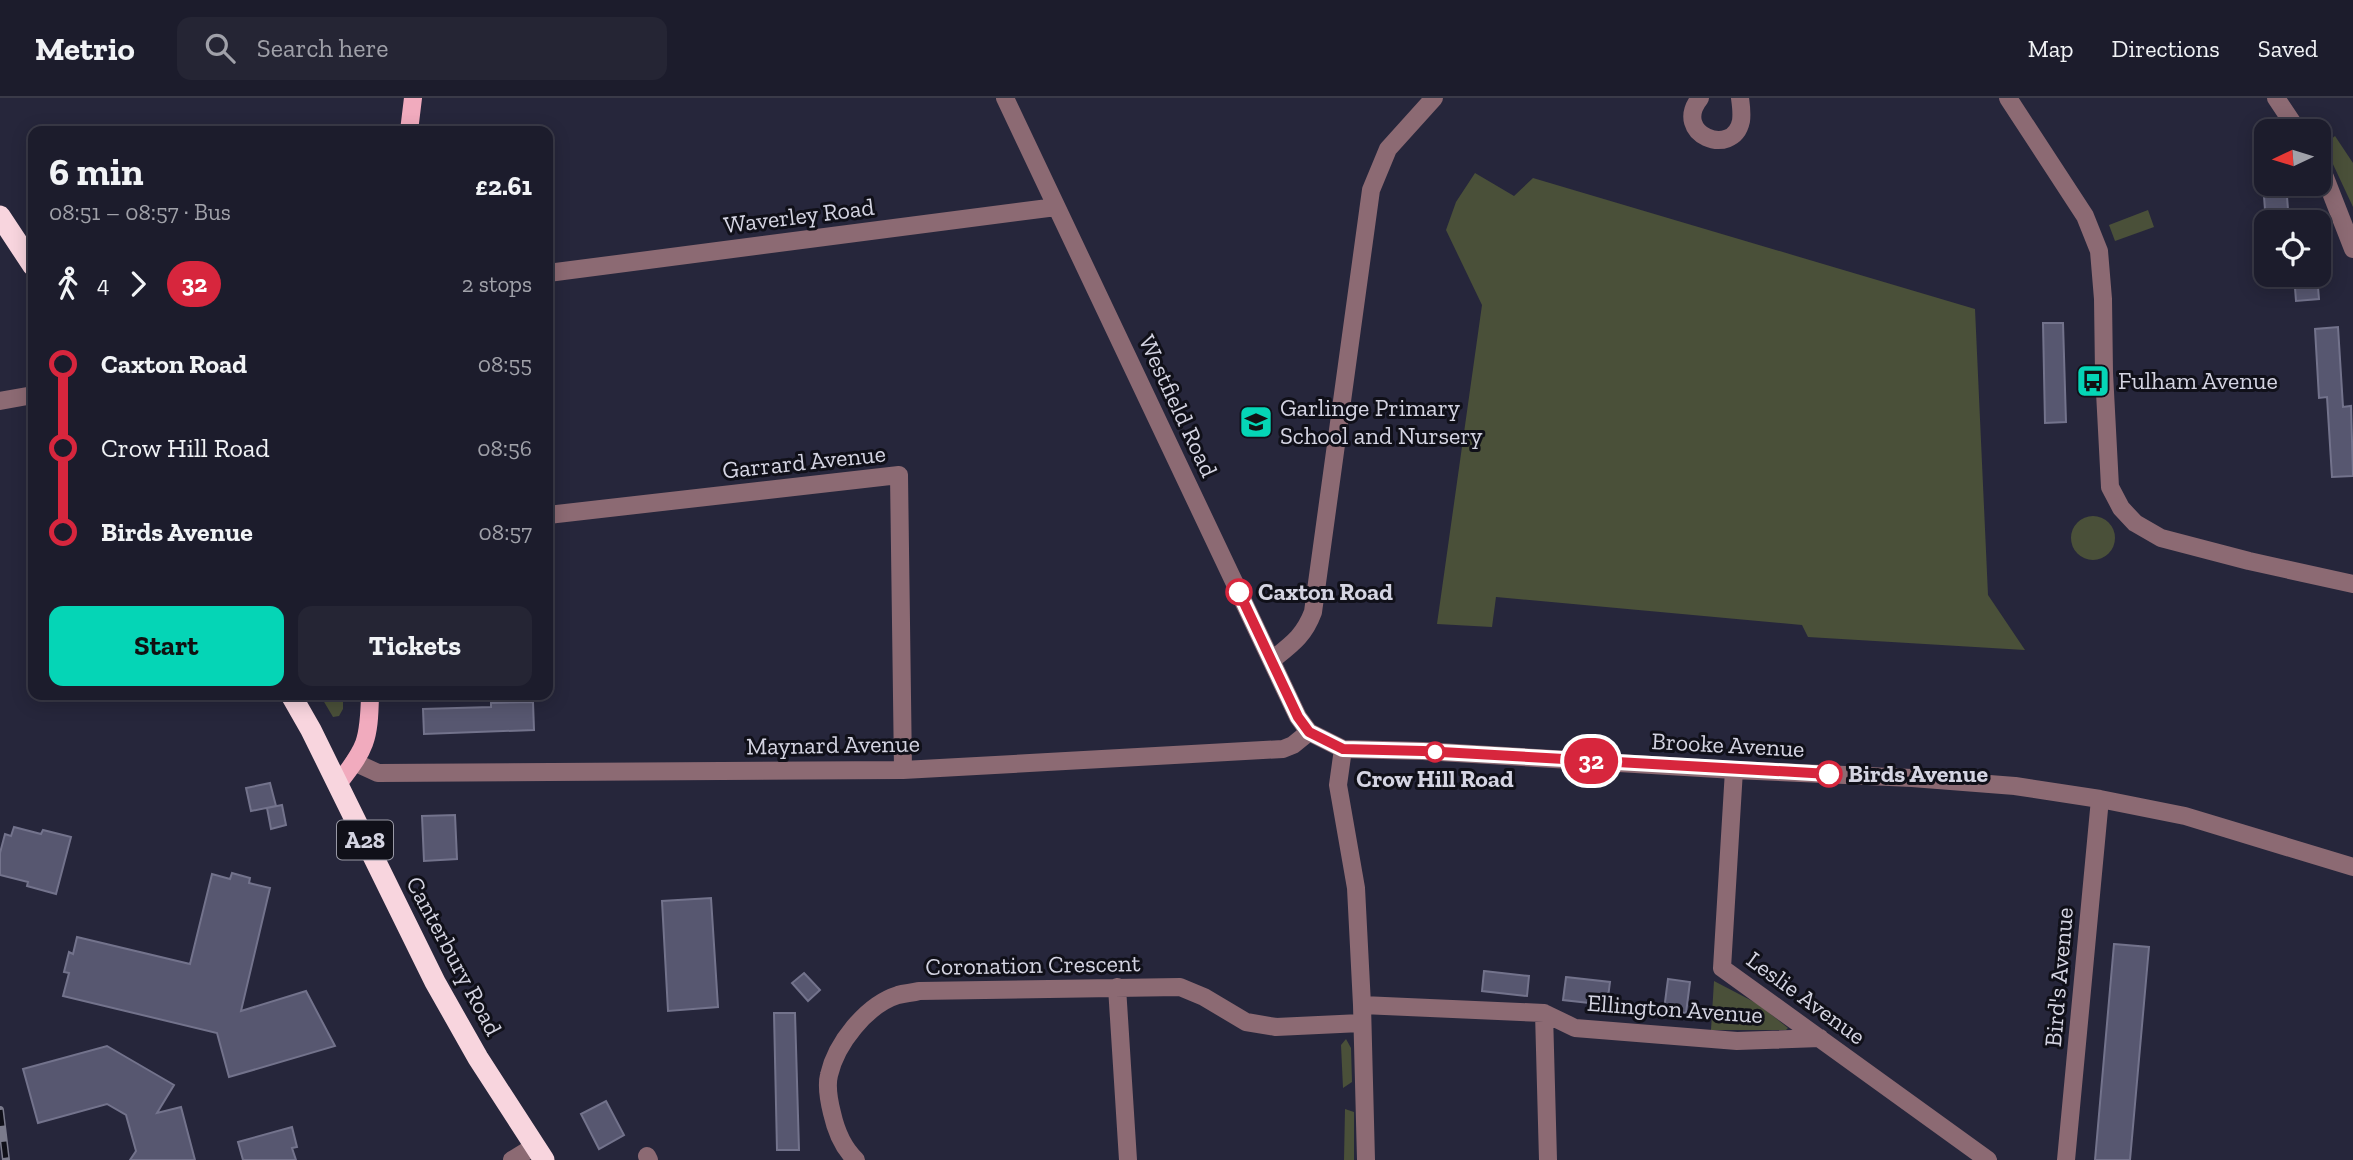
<!DOCTYPE html>
<html lang="en">
<head>
<meta charset="utf-8">
<style>
	:root { --surface:#1c1c2c; --page:#252534; --text:#f1f3f6; --muted:#a0a1a9; --line:#3a3a48; --accent:#05d5b6 }
	body { margin:0; font-family:"Zilla Slab",serif; background:var(--page); color:var(--text); height:100vh; display:flex; flex-direction:column; font-size:26px; white-space:nowrap }
	* { box-sizing:border-box; margin:0 }
	p { font-size:23px; color:var(--muted) }
	.icon { flex:none; width:38px; height:38px; fill:none; stroke:currentColor; stroke-width:2; stroke-linecap:round; stroke-linejoin:round }
	.map { position:relative; flex:1; overflow:hidden }
	.drawer { position:absolute; left:28px; top:28px; width:525px; height:574px; display:flex; flex-direction:column; background:var(--surface); border-radius:14px; box-shadow:0 4px 18px #0003,0 0 0 2px var(--line) }
	.drawer>* { flex:none }
	.badge { padding:0 14px; border-radius:23px; font-size:24px; line-height:46px }
	.needle { width:46px; rotate:266deg }
	.fabs { position:absolute; left:2254px; top:21px; display:grid; gap:14px }
	.fabs a { display:grid; place-items:center; width:77px; height:77px; border-radius:14px; background:var(--surface); box-shadow:0 4px 18px #0003,0 0 0 2px var(--line); font-size:35px }
	.map>.badge { position:absolute; translate:-50% -50%; box-shadow:0 0 0 4px #fff }
	.legs { display:flex; align-items:center; gap:10px; height:77px; padding:0 21px; font-size:23px }
	.legs p { margin-inline-start:auto }
	.overview { display:flex; align-items:center; justify-content:space-between; height:119px; padding:0 21px }
	h1 { font-size:38px; font-weight:800; line-height:52px }
	.cta { display:flex; gap:14px; margin-top:auto; padding:14px 21px }
	.cta a { flex:1; height:80px; border-radius:14px; background:var(--accent); color:#111; font-size:28px; font-weight:800; line-height:80px; text-align:center }
	.cta a+a { background:var(--page); color:var(--text) }
	ul { padding:0 21px; list-style:none }
	li { display:flex; align-items:center; gap:24px; height:84px; font-size:26px }
	li i { display:grid; place-items:center; width:10px; height:100%; margin:0 9px; background:currentColor }
	li i::after { content:''; width:18px; height:18px; margin:-9px; border:5px solid; border-radius:50%; background:var(--surface) }
	li p { margin-inline-start:auto }
	li:first-child i { background:linear-gradient(#0000 50%,currentColor 0) }
	li:last-child i { background:linear-gradient(currentColor 50%,#0000 0) }
	header { display:flex; align-items:center; gap:42px; box-sizing:border-box; height:98px; padding:0 35px; background:var(--surface); border-bottom:2px solid var(--line) }
	header strong { font-size:33px }
	nav { display:flex; gap:38px; margin-inline-start:auto; font-size:24px }
	.search { width:490px; height:63px; background:var(--page); display:flex; align-items:center; gap:18px; box-sizing:border-box; padding:0 24px; border-radius:14px; color:var(--muted); font-size:26px }
	.map>svg:first-child { display:block }
	.green { fill:#4a5039 }
	.building { fill:#575770; stroke:#73738c; stroke-width:2 }
	.lines { fill:none; stroke-linecap:round; stroke-linejoin:round }
	.minor { stroke:#8c6a73; stroke-width:18 }
	.major { stroke:#f1abbe; stroke-width:18 }
	.highway { stroke:#f8d5de; stroke-width:21 }
	.rail-casing { stroke:#7b7b8c; stroke-width:8 }
	.rail { stroke:#101019; stroke-width:5; stroke-dasharray:16; stroke-linecap:butt }
	.line-1-casing { stroke:#fff; stroke-width:16 }
	.line-1 { stroke:#d7263d; stroke-width:10 }
	.stop-1-dot { fill:#fff; stroke:#d7263d; stroke-width:3.5 }
	.labels { text-anchor:middle; stroke-width:6; stroke-linejoin:round; paint-order:stroke }
	.shield { fill:#101019; stroke:#9999a6; stroke-width:2 }
	.shield-label { font-size:23px; font-weight:bold; fill:#d4d4e2 }
	.street-label { font-size:24px; fill:#d4d4e2; stroke:#101019 }
	.poi-label { font-size:24px; fill:#d4d4e2; stroke:#101019; text-anchor:start }
	.stop-label { font-size:24px; font-weight:bold; fill:#d4d4e2; stroke:#101019; text-anchor:start }
</style>
</head>
<body>
<header>
<strong>Metrio</strong>
<div class="search"><svg class="icon" aria-label="search" viewBox="0 0 24 24"><circle cx="10" cy="10" r="6"/><path d="M15 15l6 6"/></svg>Search here</div>
<nav><a>Map</a><a>Directions</a><a>Saved</a></nav>
</header>
<div class="map">
<svg width="2353" height="1062" viewBox="0 0 2353 1062">
	<rect width="100%" height="100%" fill="#26263b"/>
	<path class="green" d="M 2335,38 L 2353,65 L 2353,109 L 2324,47 Z
		M 1475,75 L 1514,98 L 1533,80 L 1975,211 L 1988,497 L 2025,552 L 1808,539 L 1802,527 L 1496,499 L 1492,529 L 1437,526 L 1482,207 L 1446,132 L 1456,104 Z
		M 2148,112 L 2154,129 L 2115,143 L 2109,127 Z
		M2071 440a22 22 0 1 1 44 0a22 22 0 1 1-44 0Z
		M 320,597 L 343,597 L 343,611 L 339,618 L 333,619 Z
		M 1714,883 L 1758,906 L 1788,930 L 1786,932 L 1711,932 Z
		M 1346,941 L 1351,950 L 1352,984 L 1343,990 L 1341,947 Z
		M 1345,1011 L 1354,1014 L 1354,1062 L 1344,1062 Z"/>
	<path class="building" d="M 2263,86 L 2286,86 L 2289,124 L 2266,124 Z
		M 2294,177 L 2317,177 L 2319,201 L 2296,203 Z
		M 2043,225 L 2063,225 L 2066,324 L 2045,325 Z
		M 2338,229 L 2343,309 L 2351,308 L 2353,378 L 2332,379 L 2327,299 L 2319,300 L 2315,231 Z
		M 533,604 L 534,632 L 424,636 L 423,611 L 491,609 L 491,605 Z
		M 270,685 L 276,708 L 251,713 L 246,690 Z
		M 282,707 L 286,727 L 271,731 L 267,710 Z
		M 455,717 L 457,761 L 424,763 L 422,718 Z
		M 14,729 L 41,736 L 43,732 L 71,739 L 56,796 L 27,788 L 28,784 L 0,777 L 0,755 L 5,736 L 11,738 Z
		M 232,775 L 250,780 L 249,785 L 270,790 L 241,913 L 306,893 L 335,948 L 229,979 L 217,935 L 63,898 L 69,875 L 64,874 L 69,854 L 73,856 L 77,839 L 190,866 L 212,776 L 230,781 Z
		M 711,800 L 718,909 L 668,913 L 662,803 Z
		M 2114,846 L 2149,849 L 2130,1062 L 2095,1062 Z
		M 1484,873 L 1529,878 L 1527,898 L 1482,893 Z
		M 804,875 L 820,892 L 808,903 L 792,885 Z
		M 1566,879 L 1610,884 L 1607,907 L 1563,902 Z
		M 1668,881 L 1690,884 L 1686,915 L 1664,912 Z
		M 774,915 L 795,915 L 799,1052 L 777,1052 Z
		M 107,948 L 174,987 L 157,1015 L 181,1009 L 195,1062 L 130,1062 L 136,1053 L 126,1017 L 107,1006 L 38,1025 L 23,971 Z
		M 606,1003 L 624,1037 L 599,1051 L 581,1016 Z
		M 292,1029 L 297,1049 L 292,1050 L 296,1062 L 243,1062 L 238,1044 Z"/>
	<g class="lines">
		<path class="minor" d="M 1005,0 L 1298,619 L 1309,634 L 1343,651 L 1423,653 L 1734,672 L 1912,680 L 2015,688 L 2100,701 L 2185,718 L 2353,769
			M 1700,0 C 1671,36 1733,61 1741,23 C 1742,16 1741,7 1740,0
			M 2008,0 L 2085,118 L 2099,153 L 2103,201 L 2104,275 L 2110,389 L 2121,410 L 2135,425 L 2161,440 L 2249,463 L 2353,486
			M 2276,0 L 2298,33
			M 2319,64 L 2353,151
			M 548,175 L 1056,109
			M 0,303 L 33,297
			M 548,417 L 899,377 L 903,672
			M 1272,562 C 1292,546 1304,538 1313,514 L 1371,92 L 1388,51 L 1434,0
			M 1343,651 L 1338,687 L 1356,790 L 1362,907 L 1366,1062
			M 354,664 L 378,675 L 903,672 L 1283,651 L 1293,647 L 1309,634
			M 1734,672 L 1722,870 L 1988,1062
			M 1117,889 L 1128,1062
			M 1362,907 L 1544,915 L 1575,930 L 1737,943 L 1820,940
			M 1544,915 L 1548,1062
			M 647,1058 L 649,1062
			M 512,1062 L 535,1048
			M 856,1062 C 842,1049 836,1033 832,1015 C 829,1003 826,989 829,977 C 836,946 866,907 898,897 C 905,895 912,895 919,893 L 1180,889 L 1204,899 L 1246,924 L 1276,929 L 1361,925
			M 2066,1062 L 2100,701"/>
		<path class="major" d="M 409,33 L 413,0
			M 338,686 C 366,650 369,643 370,597"/>
		<path class="highway" d="M 0,118 L 33,168
			M 291,597 L 311,632 L 435,884 L 478,960 L 544,1062"/>
		<defs>
			<path id="rail" d="M 0,1012 L 6,1062"/>
		</defs>
		<use href="#rail" class="rail-casing"/>
		<use href="#rail" class="rail"/>
	</g>
	<g class="lines">
		<defs>
			<path id="line-1" d="M 1239,494 L 1298,619 L 1309,634 L 1343,651 L 1423,653 L 1829,676"/>
		</defs>
		<use href="#line-1" class="line-1-casing"/>
		<use href="#line-1" class="line-1"/>
	</g>
	<defs>
		<symbol id="bus-square" viewBox="-11 -11 22 22"><rect x="-9" y="-9" width="18" height="18" rx="4" fill="#05d5b6" stroke="#101019"/><path d="M-5-6H5V4H4V6H2V4H-2V6H-4V4H-5ZM-3.5-4V0h7V-4ZM-3.5 1.2v1.5H-2V1.2ZM2 1.2v1.5H3.5V1.2Z" fill="#111"/></symbol>
		<symbol id="school-square" viewBox="-11 -11 22 22"><rect x="-9" y="-9" width="18" height="18" rx="4" fill="#05d5b6" stroke="#101019"/><path d="M0-5L7-2L0 1L-7-2ZM-4 1L0 2.5L4 1V4Q0 6-4 4Z" fill="#111"/></symbol>
	</defs>
	<g fill-rule="evenodd">
		<use href="#bus-square" x="2074" y="264" width="38" height="38"/>
		<use href="#school-square" x="1237" y="305" width="38" height="38"/>
	</g>
	<g class="stop-1-dot">
		<circle cx="1239" cy="494" r="12"/>
		<circle cx="1435" cy="654" r="9"/>
		<circle cx="1829" cy="676" r="12"/>
	</g>
	<g class="labels">
		<rect class="shield" x="337" y="722.5" width="56" height="39" rx="5"/>
		<g class="shield-label">
			<text x="365" y="750">A28</text>
		</g>
		<g class="street-label">
			<text transform="translate(799 118) rotate(-7)" y="8">Waverley Road</text>
			<text transform="translate(1178 308) rotate(65)" y="8">Westfield Road</text>
			<text transform="translate(804 364) rotate(-6)" y="8">Garrard Avenue</text>
			<text transform="translate(833 647) rotate(-1)" y="8">Maynard Avenue</text>
			<text transform="translate(1728 647) rotate(3)" y="8">Brooke Avenue</text>
			<text transform="translate(454 858) rotate(62)" y="8">Canterbury Road</text>
			<text transform="translate(1033 867) rotate(-1)" y="8">Coronation Crescent</text>
			<text transform="translate(2059 879) rotate(-85)" y="8">Bird's Avenue</text>
			<text transform="translate(1806 900) rotate(36)" y="8">Leslie Avenue</text>
			<text transform="translate(1675 911) rotate(4)" y="8">Ellington Avenue</text>
		</g>
		<g class="poi-label">
			<text x="2118" y="291">Fulham Avenue</text>
			<text x="1280" y="318">Garlinge Primary<tspan x="1280" dy="28">School and Nursery</tspan></text>
		</g>
		<g class="stop-label">
			<text x="1258" y="502">Caxton Road</text>
			<text x="1848" y="684">Birds Avenue</text>
			<text x="1435" y="689" text-anchor="middle">Crow Hill Road</text>
		</g>
	</g>
</svg>
<div class="fabs">
<a><svg class="needle" viewBox="-14 -14 28 28"><path d="M0-13l5 13h-10z" fill="#e53935"/><path d="M0 13l5-13h-10z" fill="#a0a1a9"/></svg></a>
<a><svg class="icon" aria-label="locate" viewBox="0 0 24 24"><circle cx="12" cy="12" r="6"/><path d="M12 2v4M12 18v4M2 12h4M18 12h4"/></svg></a>
</div>
<b class="badge" style="left:1591px;top:663px;background:#d7263d;color:#fff">32</b>
<section class="drawer">
<div class="overview"><div><h1>6 min</h1><p>08:51 – 08:57 · Bus</p></div><b>£2.61</b></div>
<div class="legs"><svg class="icon" aria-label="walk" viewBox="0 0 24 24"><circle cx="13" cy="4" r="2"/><path d="M13 8l-2 6 4 7M11 14l-3 7M7 12l3-4h3l4 4"/></svg>4<svg class="icon" aria-label="forward" viewBox="0 0 24 24"><path d="M9 5l7 7-7 7"/></svg><b class="badge" style="background:#d7263d;color:#fff">32</b><p>2 stops</p></div>
<ul>
<li><i style="color:#d7263d"></i><b>Caxton Road</b><p>08:55</p></li>
<li><i style="color:#d7263d"></i><span>Crow Hill Road</span><p>08:56</p></li>
<li><i style="color:#d7263d"></i><b>Birds Avenue</b><p>08:57</p></li>
</ul>
<div class="cta"><a>Start</a><a>Tickets</a></div>
</section>
</div>
</body>
</html>
